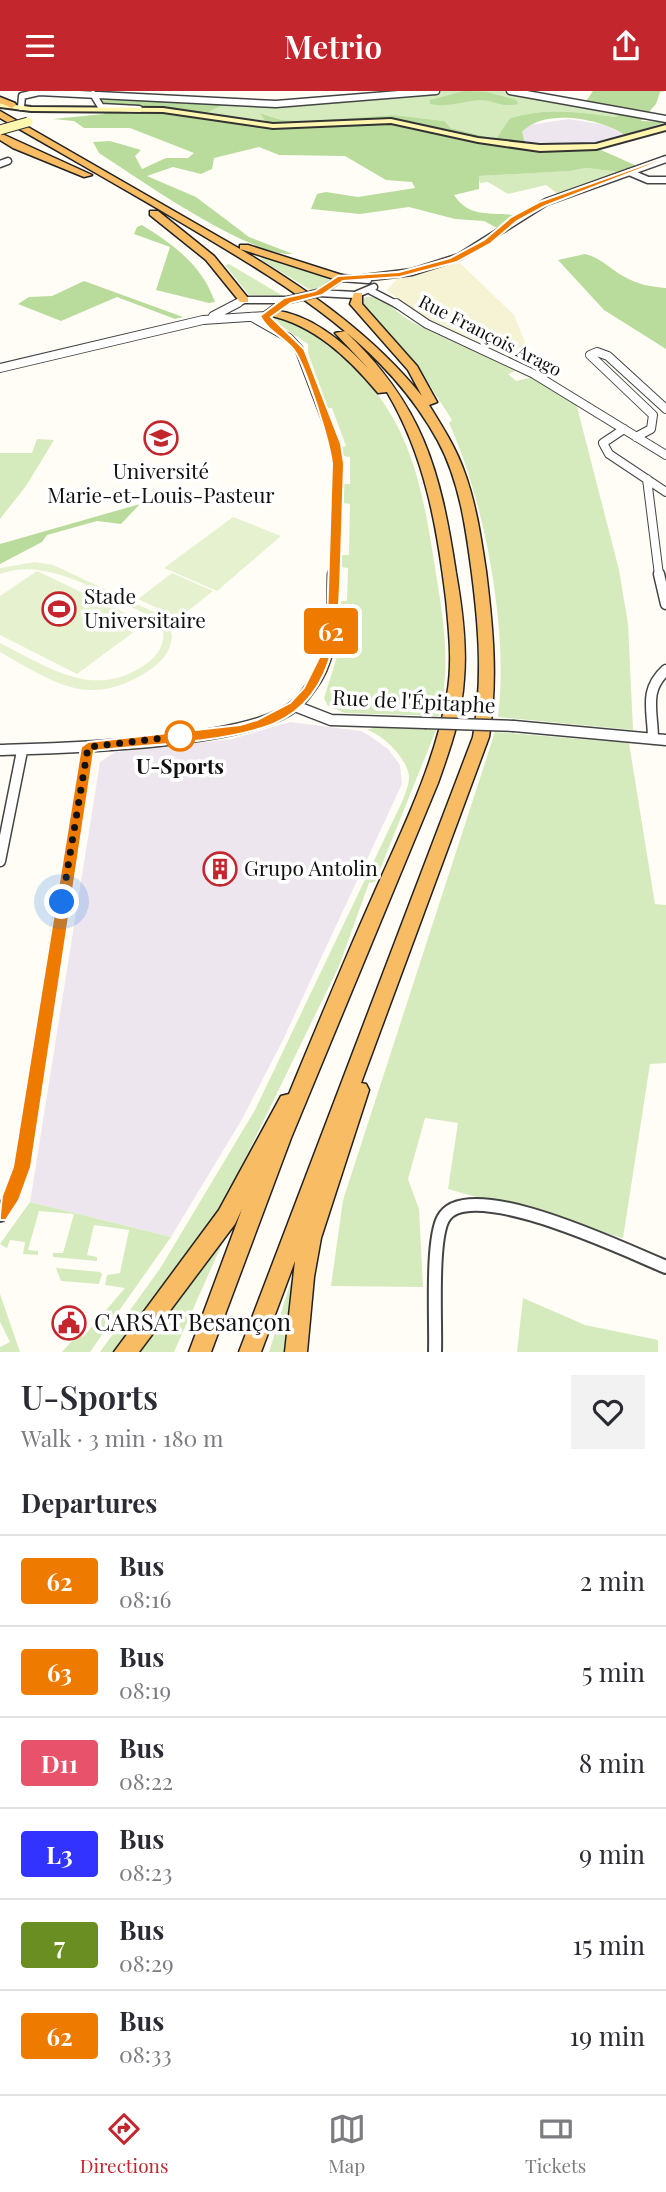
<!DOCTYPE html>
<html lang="en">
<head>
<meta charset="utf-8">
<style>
	:root { --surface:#fff; --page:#f2f2f3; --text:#2b2b33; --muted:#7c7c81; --line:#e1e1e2; --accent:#c4262e }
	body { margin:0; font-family:"Playfair Display",serif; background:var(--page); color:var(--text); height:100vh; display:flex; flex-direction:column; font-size:26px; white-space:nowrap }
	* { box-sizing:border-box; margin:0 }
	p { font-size:23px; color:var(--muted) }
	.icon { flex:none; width:38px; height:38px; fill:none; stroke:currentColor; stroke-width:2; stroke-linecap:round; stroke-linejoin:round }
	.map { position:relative; height:1261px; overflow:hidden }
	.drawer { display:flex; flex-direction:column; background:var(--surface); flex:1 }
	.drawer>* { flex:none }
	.badge { padding:0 14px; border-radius:5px; font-size:24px; line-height:46px }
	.you { position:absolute; width:35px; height:35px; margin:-18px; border:5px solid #fff; border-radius:50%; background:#1a73e8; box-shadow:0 0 0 10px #1a73e833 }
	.map>.badge { position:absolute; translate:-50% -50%; box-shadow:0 0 0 4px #fff }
	h2 { padding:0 21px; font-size:26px; line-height:63px }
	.round { display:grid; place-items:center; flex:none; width:74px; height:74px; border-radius:0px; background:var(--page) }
	.summary { display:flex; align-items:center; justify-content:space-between; height:119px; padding:0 21px }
	h1 { font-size:33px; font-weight:600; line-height:52px }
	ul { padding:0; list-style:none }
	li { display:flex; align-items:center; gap:21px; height:91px; padding:0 21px; border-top:2px solid var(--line) }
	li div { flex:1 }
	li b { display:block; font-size:26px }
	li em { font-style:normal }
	li .badge { min-width:77px; font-weight:700; text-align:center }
	header { display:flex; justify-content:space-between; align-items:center; height:91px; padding:0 21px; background:var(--accent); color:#fff; font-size:32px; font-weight:600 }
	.tabs { display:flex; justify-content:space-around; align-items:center; height:98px; border-top:2px solid var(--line); background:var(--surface); font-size:19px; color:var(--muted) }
	.tabs a { display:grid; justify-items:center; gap:4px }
	.tabs .on { color:var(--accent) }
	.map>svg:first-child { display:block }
	.industrial { fill:#eee6ef }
	.farmland { fill:#f6f3d4 }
	.green { fill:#d5ebbd }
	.forest { fill:#b9dc9c }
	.pitch { fill:#e6f2cf }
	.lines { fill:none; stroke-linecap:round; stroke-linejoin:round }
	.minor-far3-casing { stroke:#444; stroke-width:9 }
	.minor-far2-casing { stroke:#444; stroke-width:10 }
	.minor-far1-casing { stroke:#444; stroke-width:13 }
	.minor-casing { stroke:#444; stroke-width:16 }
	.secondary-casing { stroke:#333; stroke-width:4 }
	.trunk-casing { stroke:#222; stroke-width:3 }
	.minor-far3 { stroke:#fff; stroke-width:6 }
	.minor-far2 { stroke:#fff; stroke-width:8 }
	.minor-far1 { stroke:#fff; stroke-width:10 }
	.minor { stroke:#fff; stroke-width:12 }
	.secondary { fill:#fff6b0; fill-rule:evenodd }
	.trunk { fill:#f7bc64; fill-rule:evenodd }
	.minor-bridge-far1-casing { stroke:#444; stroke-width:9; stroke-linecap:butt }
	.minor-bridge-casing { stroke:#444; stroke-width:13; stroke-linecap:butt }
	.secondary-bridge-casing { stroke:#333; stroke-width:11; stroke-linecap:butt }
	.minor-bridge-far1 { stroke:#fff; stroke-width:6 }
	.minor-bridge { stroke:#fff; stroke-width:10 }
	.secondary-bridge { stroke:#fff6b0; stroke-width:9 }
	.line { fill:#ee7b00; stroke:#fff; stroke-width:2 }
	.walk { stroke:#111; stroke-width:7; stroke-dasharray:0 12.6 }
	.stop-dot { fill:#fff; stroke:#ee7b00; stroke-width:3.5 }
	.labels { text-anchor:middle; stroke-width:7; stroke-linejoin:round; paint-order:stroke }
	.far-street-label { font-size:18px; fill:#111; stroke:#fff }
	.poi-label { font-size:21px; fill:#111; stroke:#fff; text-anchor:start }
	.street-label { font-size:21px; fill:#111; stroke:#fff }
	.stop-label { font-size:21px; font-weight:bold; fill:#111; stroke:#fff }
	.near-poi-label { font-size:24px; fill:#111; stroke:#fff; text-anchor:start }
</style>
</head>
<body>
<header><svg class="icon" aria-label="menu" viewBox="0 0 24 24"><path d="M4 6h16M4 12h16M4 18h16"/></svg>Metrio<svg class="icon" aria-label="share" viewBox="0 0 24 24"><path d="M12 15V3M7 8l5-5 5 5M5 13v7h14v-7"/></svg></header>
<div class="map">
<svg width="666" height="1261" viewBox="0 0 666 1261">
	<rect width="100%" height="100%" fill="#fffdf5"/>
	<path class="industrial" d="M 569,28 L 605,34 L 625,44 L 597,51 L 560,53 L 522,50 L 522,41 L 529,34 Z
		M 290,631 L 361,640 L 370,645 L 388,658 L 400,674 L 402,693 L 282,951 L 241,1030 L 171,1146 L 30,1111 L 100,671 L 115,661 L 232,648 Z"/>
	<path class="farmland" d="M 459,171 L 514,224 L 536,278 L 437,234 L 413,221 L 387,199 L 397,188 Z"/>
	<path class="green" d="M 441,0 L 503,0 L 621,20 L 616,26 C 578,21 547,16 510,27 L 497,48 L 451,37 L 443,30 L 394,24 L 304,30 L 282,29 L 261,22 L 269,32 L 205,23 L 225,13 L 326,12 Z
		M 586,77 L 620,81 L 558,103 L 546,94 L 508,103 L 488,91 L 480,92 L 478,85 L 570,80 Z
		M 260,165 L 327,187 L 330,190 L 312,200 L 263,170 Z
		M 229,173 L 283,205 L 249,204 L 225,174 Z
		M 365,206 C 383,204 393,219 407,228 C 442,248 481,262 518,279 L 508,283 L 516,290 L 533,286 L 576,312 L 619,479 L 628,533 L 633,639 L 498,626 C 509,540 485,411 449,332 L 452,329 L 415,271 L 361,211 Z
		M 274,225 C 300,231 316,245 337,262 C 411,322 422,393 436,483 C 444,531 451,577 439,625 L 345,622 L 328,615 L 324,607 L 341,553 L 341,510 L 347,510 L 348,477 L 341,476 L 342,464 L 349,464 L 350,413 L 343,412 L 343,393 L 350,393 L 350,366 L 343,365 L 342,356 L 346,355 L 332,317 L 328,317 L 308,262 L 308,253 L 272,229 Z
		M 37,348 L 54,349 L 26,395 L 0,428 L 0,362 L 32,362 Z
		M 378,635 L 436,639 L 375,791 L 369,792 L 339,875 L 223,1113 L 113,1261 L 100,1261 L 161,1176 L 255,1019 L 401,713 C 405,704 409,694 409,685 C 407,667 383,644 367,639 Z
		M 495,641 L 629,652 L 655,813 L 666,814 L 666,972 L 650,973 L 623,1147 L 448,1098 L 458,1032 L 425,1027 L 408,1088 L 419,1118 L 423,1196 L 331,1195 L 343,1109 Z
		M 30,1111 L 171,1146 L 90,1261 L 62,1261 L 79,1242 L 83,1246 L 125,1197 L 105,1194 L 107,1184 L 120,1182 L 129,1139 L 94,1134 L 87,1164 L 97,1166 L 97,1170 L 53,1166 L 53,1162 L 63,1162 L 74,1123 L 39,1120 L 28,1159 L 38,1160 L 38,1164 L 23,1163 L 25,1151 L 10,1149 L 7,1157 L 0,1153 Z
		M 219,1152 L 222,1153 L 174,1261 L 134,1261 Z
		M 56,1177 L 100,1181 L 102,1183 L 99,1193 L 61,1190 Z
		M 291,1190 L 294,1191 L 288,1261 L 269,1261 Z
		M 0,1203 L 20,1261 L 0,1261 L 0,1256 L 10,1251 L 0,1231 Z
		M 523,1207 L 585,1234 L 658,1249 L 658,1261 L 517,1261 Z"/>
	<path class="forest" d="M 464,0 L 487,1 L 516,9 L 518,13 C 500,17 494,9 480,9 C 462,10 448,17 430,13 L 430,9 Z
		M 593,0 L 665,0 L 660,1 L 656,13 L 641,30 L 666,31 L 625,44 C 600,27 544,17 522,41 L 525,52 L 497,48 L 496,54 L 546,60 L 601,59 L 637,75 L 620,81 L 586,77 L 570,80 L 479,85 L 479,98 L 454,104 C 469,127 489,121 514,124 L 497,137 L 484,130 L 455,128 L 409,116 L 360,123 L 311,118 L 317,103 L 326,101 L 358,106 L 415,97 L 412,91 L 386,89 L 345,65 L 279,64 L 259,56 L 214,67 L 212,78 L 201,83 L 173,76 L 147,85 L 196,106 L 249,146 L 293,163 C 248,165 139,88 99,62 L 93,51 L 110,50 L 141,59 L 135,65 L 142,78 L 166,67 L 188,67 L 194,62 L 130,37 L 84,37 L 74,30 L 53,28 L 104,23 L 102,6 L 225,13 L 197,27 L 271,38 L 260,22 L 282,29 L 304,30 L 394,24 L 444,30 L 451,37 L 496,48 L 510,27 C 547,16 579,21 616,26 L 621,20 L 584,13 Z
		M 142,134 C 174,154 202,174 215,211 L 209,212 L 156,199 L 170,156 L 134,143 L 137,136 Z
		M 585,163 C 601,167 609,177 623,185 C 636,193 651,196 666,197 L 666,258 L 604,219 L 558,169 Z
		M 84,190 L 183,226 L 175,228 L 117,206 L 61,230 L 18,213 L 29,206 L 52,205 Z
		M 140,413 L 121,433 L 97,430 L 47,444 L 42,451 L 0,473 L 0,453 Z"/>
	<path class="pitch" d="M 233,426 L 281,445 L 217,500 L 164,477 Z
		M 35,471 L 53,474 L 156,522 L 166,530 L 172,544 C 171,562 160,573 145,582 C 87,618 52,590 0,561 L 0,552 C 46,575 93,609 143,575 C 156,567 165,555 163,539 L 152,526 C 108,506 48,464 0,483 L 0,477 Z
		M 37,480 L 146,532 L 77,583 L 0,544 L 0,505 Z
		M 172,482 L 213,500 L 179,527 L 138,508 Z"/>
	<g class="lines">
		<defs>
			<path id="minor-far3" d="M 510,0 L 666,28
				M 93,3 L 101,16 L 139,18
				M 21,16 L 22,5 L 39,1 L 276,13 L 436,0
				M 0,73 L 8,70
				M 629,81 L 648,89 L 666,89
				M 364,187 L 412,181 L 459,166 L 546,111 L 666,68
				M 371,200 L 398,214
				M 318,202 L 355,204 L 374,196
				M 319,202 L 341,187 L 368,189
				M 234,214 L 244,209 L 288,209
				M 281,214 L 288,209"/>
			<path id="minor-far2" d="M 396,212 L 427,233 L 534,283 L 666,364
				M 213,225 L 238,212
				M 252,226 L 289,247 L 299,258 L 335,353 L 338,372 L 333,484
				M 0,277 L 203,229 L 265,225 L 283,212
				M 624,338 L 603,352 L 609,363 L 666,401
				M 636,346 L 651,338 L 653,324 L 590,264 L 597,261 L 608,265 L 666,318
				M 647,388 L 659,484"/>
			<path id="minor-far1" d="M 659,483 L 666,513
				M 295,615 L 331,629 L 425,632
				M 514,635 L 666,649
				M 653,648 C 653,620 643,600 666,579
				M 0,659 C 65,657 244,653 293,616 C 302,610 311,596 317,587 C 335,557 332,516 333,483
				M 0,770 L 22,660
				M 61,827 L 88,656"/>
			<path id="minor" d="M 0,1124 L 10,1109 L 22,1076 L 61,825
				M 435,1261 C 436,1231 431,1151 443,1128 C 466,1082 629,1161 666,1176"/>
			<path id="secondary" d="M 0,12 L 31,16 L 163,17 L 273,33 L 391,28 L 478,47 L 540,54 L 596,53 L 666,34 L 666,39 L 596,58 L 540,60 L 478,51 L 391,32 L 273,37 L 163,21 L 31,20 L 0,16 Z"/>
			<path id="trunk" d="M 0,6 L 15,12 L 16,14 L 12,17 L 0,12 Z
				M 0,20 L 240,158 L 240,154 L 248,154 L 345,185 L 345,189 L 337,189 L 240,158 C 308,199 372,243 422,305 L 408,279 L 350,213 L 354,202 L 362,202 L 362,213 L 417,275 L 437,311 L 429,314 C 442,335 456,357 464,380 C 476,412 481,447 486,480 C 493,537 498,589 489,646 L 361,992 L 366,993 L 369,999 L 321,1147 L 314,1186 L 307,1261 L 285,1261 L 295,1170 L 261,1261 L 239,1261 L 473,646 C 483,590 479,538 472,483 C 466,438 460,391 438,350 C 385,253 289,196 197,141 C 132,102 66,65 0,27 Z
				M 0,42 L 92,84 L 84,86 L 13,57 L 0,49 Z
				M 150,120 L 158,120 L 214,165 L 248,207 L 248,211 L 240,211 L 206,169 L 150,124 Z
				M 272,219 C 311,223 342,250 368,277 L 335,242 L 345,240 C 423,315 440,377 456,482 C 462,516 467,553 464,588 C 462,624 450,658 438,692 L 291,1047 L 211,1261 L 189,1261 L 242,1118 L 235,1133 L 139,1261 L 114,1261 L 219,1119 L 281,1005 L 289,1003 C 316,938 343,872 372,807 C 401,741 434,676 447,604 C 453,572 449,540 446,508 C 437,435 425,365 387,301 L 378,302 C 348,266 314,234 268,224 L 268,220 Z"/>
		</defs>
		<use href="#minor-far3" class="minor-far3-casing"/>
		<use href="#minor-far2" class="minor-far2-casing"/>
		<use href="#minor-far1" class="minor-far1-casing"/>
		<use href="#minor" class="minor-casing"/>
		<use href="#secondary" class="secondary-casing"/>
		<use href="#trunk" class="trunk-casing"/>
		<use href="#minor-far3" class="minor-far3"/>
		<use href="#minor-far2" class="minor-far2"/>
		<use href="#minor-far1" class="minor-far1"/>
		<use href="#minor" class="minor"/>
		<use href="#secondary" class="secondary"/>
		<use href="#trunk" class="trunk"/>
		<defs>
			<path id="minor-bridge-far1" d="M 288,209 L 318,202"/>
			<path id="minor-bridge" d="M 425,632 L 514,635"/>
			<path id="secondary-bridge" d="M 0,39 L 28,31"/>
		</defs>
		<use href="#minor-bridge-far1" class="minor-bridge-far1-casing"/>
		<use href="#minor-bridge" class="minor-bridge-casing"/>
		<use href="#secondary-bridge" class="secondary-bridge-casing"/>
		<use href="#minor-bridge-far1" class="minor-bridge-far1"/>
		<use href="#minor-bridge" class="minor-bridge"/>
		<use href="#secondary-bridge" class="secondary-bridge"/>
	</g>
	<path class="line" d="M 663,67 L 666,68 L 545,115 L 517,130 L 490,153 L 457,171 L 400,186 L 343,190 L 322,204 L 291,212 L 271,226 L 304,258 L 341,353 L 344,373 C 343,404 342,436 341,468 C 339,534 338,614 262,637 C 209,653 149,653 94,660 L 31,1076 L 19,1109 L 6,1129 L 0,1129 L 0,1124 L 2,1105 L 13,1076 L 81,656 L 88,651 L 240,634 L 257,629 L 290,612 L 304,597 L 319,567 L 327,530 L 332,373 C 330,352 306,275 294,259 C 284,246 268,241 260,225 L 284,207 L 315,200 L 338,185 L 399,181 L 450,167 L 484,149 L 511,126 L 539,111 Z"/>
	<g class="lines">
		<path class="walk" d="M 62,811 L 88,656 L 180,645"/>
	</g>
	<defs>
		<symbol id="university-ring" viewBox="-11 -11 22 22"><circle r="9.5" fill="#fff" stroke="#c4262e" stroke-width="1.5"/><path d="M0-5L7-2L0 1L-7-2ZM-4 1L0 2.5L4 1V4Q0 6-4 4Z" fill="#c4262e"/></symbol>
		<symbol id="stadium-ring" viewBox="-11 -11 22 22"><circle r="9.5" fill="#fff" stroke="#c4262e" stroke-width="1.5"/><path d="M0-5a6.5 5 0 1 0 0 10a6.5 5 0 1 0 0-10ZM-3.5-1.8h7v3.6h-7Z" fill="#c4262e"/></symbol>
		<symbol id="building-ring" viewBox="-11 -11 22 22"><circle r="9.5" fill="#fff" stroke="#c4262e" stroke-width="1.5"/><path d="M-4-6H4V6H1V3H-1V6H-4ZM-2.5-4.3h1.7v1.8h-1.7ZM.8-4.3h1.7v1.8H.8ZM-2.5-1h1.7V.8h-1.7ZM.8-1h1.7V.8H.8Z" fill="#c4262e"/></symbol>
		<symbol id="civic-ring" viewBox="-11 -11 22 22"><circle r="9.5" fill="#fff" stroke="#c4262e" stroke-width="1.5"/><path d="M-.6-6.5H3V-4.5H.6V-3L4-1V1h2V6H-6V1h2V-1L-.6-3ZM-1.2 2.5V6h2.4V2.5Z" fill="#c4262e"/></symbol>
	</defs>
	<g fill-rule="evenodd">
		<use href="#university-ring" x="142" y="328" width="38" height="38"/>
		<use href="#stadium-ring" x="40" y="499" width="38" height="38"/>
		<use href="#building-ring" x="201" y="759" width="38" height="38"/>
		<use href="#civic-ring" x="50" y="1213" width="38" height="38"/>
	</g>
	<circle class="stop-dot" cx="180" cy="645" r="14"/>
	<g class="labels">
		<g class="far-street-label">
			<text transform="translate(490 245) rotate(27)" y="6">Rue François Arago</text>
		</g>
		<g class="poi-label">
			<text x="161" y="388" text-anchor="middle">Université<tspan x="161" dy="24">Marie-et-Louis-Pasteur</tspan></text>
			<text x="84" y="513">Stade<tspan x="84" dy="24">Universitaire</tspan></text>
			<text x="244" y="785">Grupo Antolin</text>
		</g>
		<g class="street-label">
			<text transform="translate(414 611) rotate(3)" y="7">Rue de l'Épitaphe</text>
		</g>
		<g class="stop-label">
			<text x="180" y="683">U-Sports</text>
		</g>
		<g class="near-poi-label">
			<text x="94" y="1240">CARSAT Besançon</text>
		</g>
	</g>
</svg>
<div class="you" style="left:62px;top:811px"></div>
<b class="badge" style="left:331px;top:540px;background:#ee7b00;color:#fff">62</b>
</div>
<section class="drawer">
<div class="summary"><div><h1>U-Sports</h1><p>Walk · 3 min · 180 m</p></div><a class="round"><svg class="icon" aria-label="heart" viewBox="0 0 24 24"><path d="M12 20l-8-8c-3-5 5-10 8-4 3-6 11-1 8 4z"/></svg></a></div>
<h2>Departures</h2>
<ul>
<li><span class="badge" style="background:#ee7b00;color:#fff">62</span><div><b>Bus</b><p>08:16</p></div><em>2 min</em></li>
<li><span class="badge" style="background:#ee7b00;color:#fff">63</span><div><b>Bus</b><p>08:19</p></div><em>5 min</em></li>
<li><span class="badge" style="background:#e8526b;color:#fff">D11</span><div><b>Bus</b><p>08:22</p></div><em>8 min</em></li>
<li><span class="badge" style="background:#33f;color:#fff">L3</span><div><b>Bus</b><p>08:23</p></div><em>9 min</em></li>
<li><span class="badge" style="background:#6b8e23;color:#fff">7</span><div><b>Bus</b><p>08:29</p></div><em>15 min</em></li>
<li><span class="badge" style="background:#ee7b00;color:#fff">62</span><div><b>Bus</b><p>08:33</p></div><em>19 min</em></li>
</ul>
</section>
<nav class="tabs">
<a class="on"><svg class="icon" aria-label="directions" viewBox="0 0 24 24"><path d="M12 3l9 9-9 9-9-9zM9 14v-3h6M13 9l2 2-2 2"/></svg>Directions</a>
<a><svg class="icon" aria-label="map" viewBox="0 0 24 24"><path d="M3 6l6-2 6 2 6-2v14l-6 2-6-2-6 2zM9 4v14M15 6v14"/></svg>Map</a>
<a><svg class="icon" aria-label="tickets" viewBox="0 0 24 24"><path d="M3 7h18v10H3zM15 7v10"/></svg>Tickets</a>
</nav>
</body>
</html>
